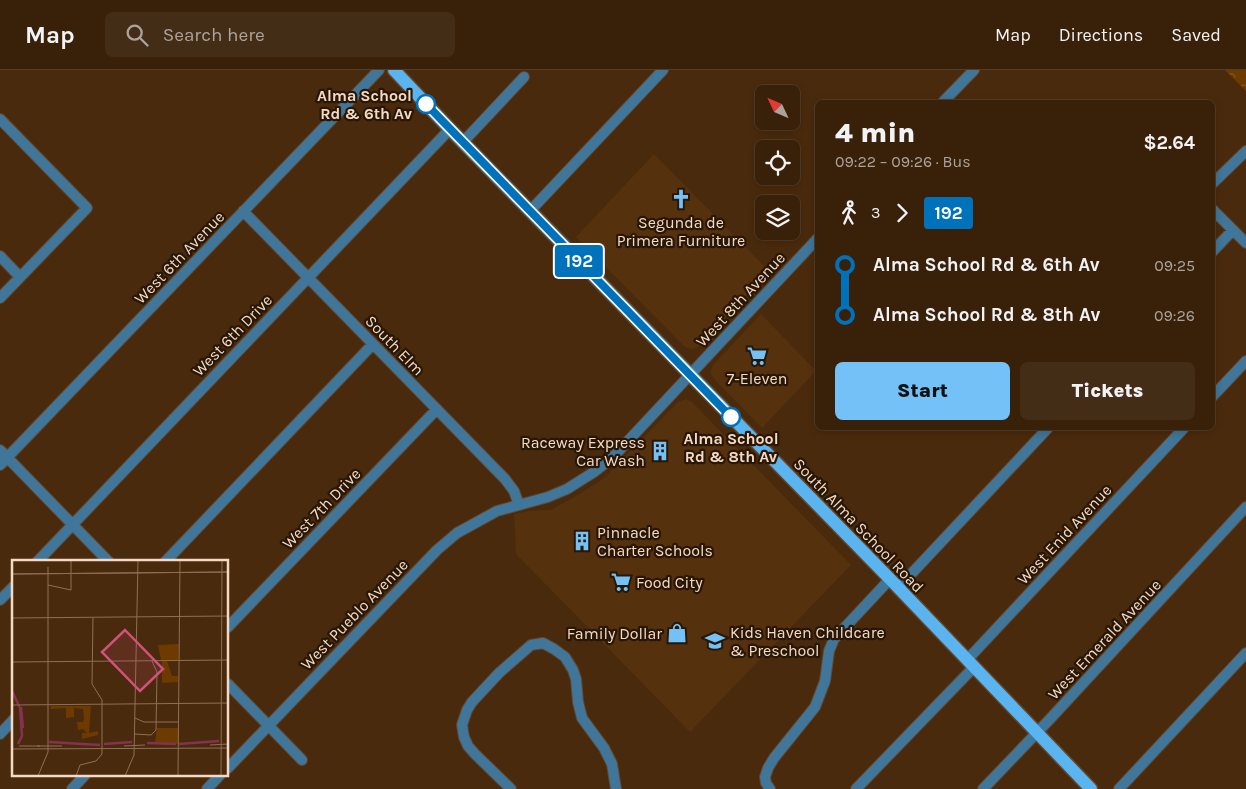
<!DOCTYPE html>
<html lang="en">
<head>
<meta charset="utf-8">
<style>
	:root { --surface:#382009; --page:#432d17; --text:#f1f3f6; --muted:#aba39c; --line:#523e2a; --accent:#73c1f6 }
	body { margin:0; font-family:Karla,sans-serif; background:var(--page); color:var(--text); height:100vh; display:flex; flex-direction:column; font-size:19px; white-space:nowrap }
	* { box-sizing:border-box; margin:0 }
	p { font-size:16px; color:var(--muted) }
	.icon { flex:none; width:28px; height:28px; fill:none; stroke:currentColor; stroke-width:2; stroke-linecap:round; stroke-linejoin:round }
	.map { position:relative; flex:1; overflow:hidden }
	.sheet { position:absolute; left:815px; top:30px; width:400px; height:330px; display:flex; flex-direction:column; background:var(--surface); border-radius:8px; box-shadow:0 2px 8px #0003,0 0 0 1px var(--line) }
	.sheet>* { flex:none }
	.badge { padding:0 10px; border-radius:4px; font-size:18px; line-height:32px }
	.needle { width:32px; rotate:314deg }
	.tools { position:absolute; left:755px; top:15px; display:grid; gap:10px }
	.tools a { display:grid; place-items:center; width:45px; height:45px; border-radius:8px; background:var(--surface); box-shadow:0 2px 8px #0003,0 0 0 1px var(--line); font-size:25px }
	.map>.badge { position:absolute; translate:-50% -50%; box-shadow:0 0 0 2px #fff }
	.legs { display:flex; align-items:center; gap:8px; height:55px; padding:0 20px; font-size:16px }
	.legs p { margin-inline-start:auto }
	.head { display:flex; align-items:center; justify-content:space-between; height:85px; padding:0 20px }
	h1 { font-size:28px; font-weight:800; line-height:38px }
	.cta { display:flex; gap:10px; margin-top:auto; padding:10px 20px }
	.cta a { flex:1; height:58px; border-radius:8px; background:var(--accent); color:#111; font-size:20px; font-weight:800; line-height:58px; text-align:center }
	.cta a+a { background:var(--page); color:var(--text) }
	ul { padding:0 20px; list-style:none }
	li { display:flex; align-items:center; gap:18px; height:50px; font-size:19px }
	li i { display:grid; place-items:center; width:8px; height:100%; margin:0 6px; background:currentColor }
	li i::after { content:''; width:12px; height:12px; margin:-6px; border:4px solid; border-radius:50%; background:var(--surface) }
	li p { margin-inline-start:auto }
	li:first-child i { background:linear-gradient(#0000 50%,currentColor 0) }
	li:last-child i { background:linear-gradient(currentColor 50%,#0000 0) }
	header { display:flex; align-items:center; gap:30px; box-sizing:border-box; height:70px; padding:0 25px; background:var(--surface); border-bottom:1px solid var(--line) }
	header strong { font-size:24px }
	nav { display:flex; gap:28px; margin-inline-start:auto; font-size:18px }
	.search { width:350px; height:45px; background:var(--page); display:flex; align-items:center; gap:12px; box-sizing:border-box; padding:0 18px; border-radius:8px; color:var(--muted); font-size:19px }
	.map>svg:first-child { display:block }
	.built { fill:#56310d }
	.park { fill:url(#park-crowns) }
	.lines { fill:none; stroke-linecap:round; stroke-linejoin:round }
	.minor-casing { stroke:#65462a; stroke-width:12 }
	.major-casing { stroke:#65462a; stroke-width:15 }
	.minor { stroke:#3f769a; stroke-width:10 }
	.major { stroke:#59b4f0; stroke-width:12 }
	.line-1-casing { stroke:#fff; stroke-width:11 }
	.line-1 { stroke:#0072bc; stroke-width:8 }
	.stop-1-dot { fill:#fff; stroke:#0072bc; stroke-width:2.5 }
	.labels { text-anchor:middle; stroke-width:4.5; stroke-linejoin:round; paint-order:stroke }
	.stop-label { font-size:16px; font-weight:bold; fill:#f4dac5; stroke:#281606; text-anchor:end }
	.poi-label { font-size:16px; fill:#f4dac5; stroke:#281606; text-anchor:start }
	.street-label { font-size:16px; fill:#f4dac5; stroke:#281606 }
	.inset-river { fill:none; stroke:#863151; stroke-width:2.5 }
	.inset-road { fill:none; stroke:#8e7056; stroke-width:1 }
	.view { fill:#d1527b; fill-opacity:0.15; stroke:#d1527b; stroke-width:2.5 }
	.inset-edge { fill:none; stroke:#f4dac5; stroke-width:2.5 }
</style>
</head>
<body>
<header>
<strong>Map</strong>
<div class="search"><svg class="icon" aria-label="search" viewBox="0 0 24 24"><circle cx="10" cy="10" r="6"/><path d="M15 15l6 6"/></svg>Search here</div>
<nav><a>Map</a><a>Directions</a><a>Saved</a></nav>
</header>
<div class="map">
<svg width="1246" height="719" viewBox="0 0 1246 719">
	<defs>
		<pattern id="park-crowns" width="20" height="18" patternUnits="userSpaceOnUse" patternTransform="scale(1.25)"><rect width="20" height="18" fill="#6d3a00"/><path d="M2 6a3 3 0 1 1 6 0M12 15a3 3 0 1 1 6 0" fill="none" stroke="#825624"/></pattern>
	</defs>
	<rect width="100%" height="100%" fill="#4a2a0c"/>
	<path class="built" d="M 654,84 L 769,201 L 698,277 L 692,279 L 685,277 L 576,167 Z
		M 761,244 L 816,301 L 762,358 L 715,310 L 711,304 L 711,300 L 713,295 Z
		M 686,329 L 692,332 L 851,495 L 690,662 L 516,484 L 514,444 L 530,441 L 551,440 L 576,426 L 600,411 L 612,400 L 678,332 Z"/>
	<path class="park" d="M 1225,0 L 1246,0 L 1246,21 Z"/>
	<g class="lines">
		<defs>
			<path id="minor" d="M 943,32 L 974,0
				M 0,49 L 87,138 L 0,228
				M 463,72 L 524,7
				M 1212,114 L 1246,81
				M 1212,139 L 1246,173
				M 243,141 L 505,409 L 514,421 L 519,435
				M 530,141 L 663,0
				M 1212,182 L 1233,160
				M 0,186 L 20,207
				M 1212,327 L 1246,291
				M 0,380 L 109,492
				M 0,395 L 379,0
				M 37,492 L 450,59
				M 165,492 L 373,274
				M 898,518 L 1048,358
				M 0,530 L 14,516
				M 228,557 L 437,339
				M 967,590 L 1184,358
				M 228,614 L 302,690
				M 0,664 L 14,649
				M 228,698 L 437,480 L 457,463 L 497,441 L 548,427 L 567,419 L 594,402 L 613,387 L 818,168
				M 72,719 L 85,705
				M 207,719 L 220,705
				M 511,719 L 475,684 L 468,676 L 464,667 L 462,655 L 467,640 L 472,632 L 499,603 L 531,575 L 543,573 L 554,579 L 565,587 L 573,600 L 576,609 L 578,632 L 582,648 L 604,678 L 612,694 L 616,719
				M 770,719 L 766,713 L 765,707 L 768,698 L 774,688 L 815,637 L 825,611 L 829,581 L 834,569 L 890,509
				M 856,719 L 974,597
				M 983,719 L 1050,649 L 1246,437
				M 1119,719 L 1246,583"/>
			<path id="major" d="M 394,0 L 450,59 L 890,509 L 1091,719"/>
		</defs>
		<use href="#minor" class="minor-casing"/>
		<use href="#major" class="major-casing"/>
		<use href="#minor" class="minor"/>
		<use href="#major" class="major"/>
	</g>
	<g class="lines">
		<defs>
			<path id="line-1" d="M 426,34 L 731,347"/>
		</defs>
		<use href="#line-1" class="line-1-casing"/>
		<use href="#line-1" class="line-1"/>
	</g>
	<defs>
		<symbol id="church-bare" viewBox="-9 -9 18 18"><path d="M-1.2-6h2.4v3.5h3.3v2.4h-3.3V6h-2.4V-.1h-3.3v-2.4h3.3Z" fill="#73c1f6" stroke="#281606" stroke-width="2.5" paint-order="stroke"/></symbol>
		<symbol id="supermarket-bare" viewBox="-9 -9 18 18"><path d="M-6-5.5h2.5l.6 2H6L4.5 2H-2.5L-4.4-4H-6ZM-1.5 3.2a1.3 1.3 0 1 0 .1 0ZM3 3.2a1.3 1.3 0 1 0 .1 0Z" fill="#73c1f6" stroke="#281606" stroke-width="2.5" paint-order="stroke"/></symbol>
		<symbol id="building-bare" viewBox="-9 -9 18 18"><path d="M-4-6H4V6H1V3H-1V6H-4ZM-2.5-4.3h1.7v1.8h-1.7ZM.8-4.3h1.7v1.8H.8ZM-2.5-1h1.7V.8h-1.7ZM.8-1h1.7V.8H.8Z" fill="#73c1f6" stroke="#281606" stroke-width="2.5" paint-order="stroke"/></symbol>
		<symbol id="shop-bare" viewBox="-9 -9 18 18"><path d="M-5-2.5h2.3a2.7 3.5 0 0 1 5.4 0H5L5.5 6h-11ZM-1.5-2.5h3a1.5 2.3 0 0 0-3 0Z" fill="#73c1f6" stroke="#281606" stroke-width="2.5" paint-order="stroke"/></symbol>
		<symbol id="school-bare" viewBox="-9 -9 18 18"><path d="M0-5L7-2L0 1L-7-2ZM-4 1L0 2.5L4 1V4Q0 6-4 4Z" fill="#73c1f6" stroke="#281606" stroke-width="2.5" paint-order="stroke"/></symbol>
	</defs>
	<g fill-rule="evenodd">
		<use href="#church-bare" x="667" y="115" width="28" height="28"/>
		<use href="#supermarket-bare" x="743" y="272" width="28" height="28"/>
		<use href="#building-bare" x="646" y="367" width="28" height="28"/>
		<use href="#building-bare" x="568" y="457" width="28" height="28"/>
		<use href="#supermarket-bare" x="607" y="498" width="28" height="28"/>
		<use href="#shop-bare" x="663" y="549" width="28" height="28"/>
		<use href="#school-bare" x="701" y="557" width="28" height="28"/>
	</g>
	<g class="stop-1-dot">
		<circle cx="426" cy="34" r="9"/>
		<circle cx="731" cy="347" r="9"/>
	</g>
	<g class="labels">
		<g class="stop-label">
			<text x="412" y="31">Alma School<tspan x="412" dy="18">Rd &amp; 6th Av</tspan></text>
			<text x="731" y="374" text-anchor="middle">Alma School<tspan x="731" dy="18">Rd &amp; 8th Av</tspan></text>
		</g>
		<g class="poi-label">
			<text x="681" y="158" text-anchor="middle">Segunda de<tspan x="681" dy="18">Primera Furniture</tspan></text>
			<text x="757" y="314" text-anchor="middle">7-Eleven</text>
			<text x="645" y="378" text-anchor="end">Raceway Express<tspan x="645" dy="18">Car Wash</tspan></text>
			<text x="597" y="468">Pinnacle<tspan x="597" dy="18">Charter Schools</tspan></text>
			<text x="636" y="518">Food City</text>
			<text x="730" y="568">Kids Haven Childcare<tspan x="730" dy="18">&amp; Preschool</tspan></text>
			<text x="662" y="569" text-anchor="end">Family Dollar</text>
		</g>
		<g class="street-label">
			<text transform="translate(179 187) rotate(-46)" y="6">West 6th Avenue</text>
			<text transform="translate(740 229) rotate(-47)" y="6">West 8th Avenue</text>
			<text transform="translate(232 265) rotate(-46)" y="6">West 6th Drive</text>
			<text transform="translate(395 275) rotate(46)" y="6">South Elm</text>
			<text transform="translate(321 438) rotate(-46)" y="6">West 7th Drive</text>
			<text transform="translate(859 455) rotate(46)" y="6">South Alma School Road</text>
			<text transform="translate(1064 464) rotate(-47)" y="6">West Enid Avenue</text>
			<text transform="translate(354 544) rotate(-46)" y="6">West Pueblo Avenue</text>
			<text transform="translate(1104 569) rotate(-47)" y="6">West Emerald Avenue</text>
		</g>
	</g>
	<g transform="translate(12 490)">
		<rect width="216" height="216" fill="#4a2a0c"/>
		<path d="M 39,146 L 79,146 L 77,173 L 86,171 L 86,175 L 70,179 L 70,173 L 75,173 L 71,169 L 66,170 L 65,162 L 71,162 L 72,158 L 71,149 L 62,148 L 62,157 L 54,158 L 54,148 L 38,149 ZM 145,168 L 166,168 L 166,184 L 143,183 Z" fill="#6d3a00"/>
		<path d="M 167,84 L 166,100 L 149,100 L 146,85 ZM 150,101 L 155,101 L 160,116 L 166,116 L 166,122 L 150,123 Z" fill="#6d3a00"/>
		<path class="inset-river" d="M 0,131 L 8,148 L 10,176 L 6,184M 9,147 L 11,168M 37,182 L 88,185M 135,183 L 164,184M 92,184 L 120,182M 167,184 L 207,181"/>
		<path class="inset-road" d="M 0,14 L 217,12M 0,14 L 217,12M 36,25 L 59,30 L 59,0M 0,58 L 217,56M 0,102 L 217,100M 0,145 L 217,143M 123,158 L 132,162 L 166,162M 123,174 L 139,175 L 144,170 L 145,112 L 140,101M 198,185 L 217,184M 7,186 L 28,186M 25,186 L 50,186M 112,186 L 133,185M 0,189 L 217,188M 26,216 L 36,192 L 36,7M 64,216 L 68,205 L 84,201 L 90,194 L 90,140 L 80,124 L 81,58M 113,216 L 122,195 L 126,0M 166,216 L 168,0M 209,216 L 210,0"/>
		<path class="view" d="M 113,70 L 151,109 L 128,131 L 90,92 Z"/>
		<rect width="216" height="216" class="inset-edge"/>
	</g>
</svg>
<div class="tools">
<a><svg class="needle" viewBox="-14 -14 28 28"><path d="M0-13l5 13h-10z" fill="#e53935"/><path d="M0 13l5-13h-10z" fill="#aba39c"/></svg></a>
<a><svg class="icon" aria-label="locate" viewBox="0 0 24 24"><circle cx="12" cy="12" r="6"/><path d="M12 2v4M12 18v4M2 12h4M18 12h4"/></svg></a>
<a><svg class="icon" aria-label="layers" viewBox="0 0 24 24"><path d="M12 4l9 5-9 5-9-5zM3 14l9 5 9-5"/></svg></a>
</div>
<b class="badge" style="left:579px;top:191px;background:#0072bc;color:#fff">192</b>
<section class="sheet">
<div class="head"><div><h1>4 min</h1><p>09:22 – 09:26 · Bus</p></div><b>$2.64</b></div>
<div class="legs"><svg class="icon" aria-label="walk" viewBox="0 0 24 24"><circle cx="13" cy="4" r="2"/><path d="M13 8l-2 6 4 7M11 14l-3 7M7 12l3-4h3l4 4"/></svg>3<svg class="icon" aria-label="forward" viewBox="0 0 24 24"><path d="M9 5l7 7-7 7"/></svg><b class="badge" style="background:#0072bc;color:#fff">192</b></div>
<ul>
<li><i style="color:#0072bc"></i><b>Alma School Rd &amp; 6th Av</b><p>09:25</p></li>
<li><i style="color:#0072bc"></i><b>Alma School Rd &amp; 8th Av</b><p>09:26</p></li>
</ul>
<div class="cta"><a>Start</a><a>Tickets</a></div>
</section>
</div>
</body>
</html>
